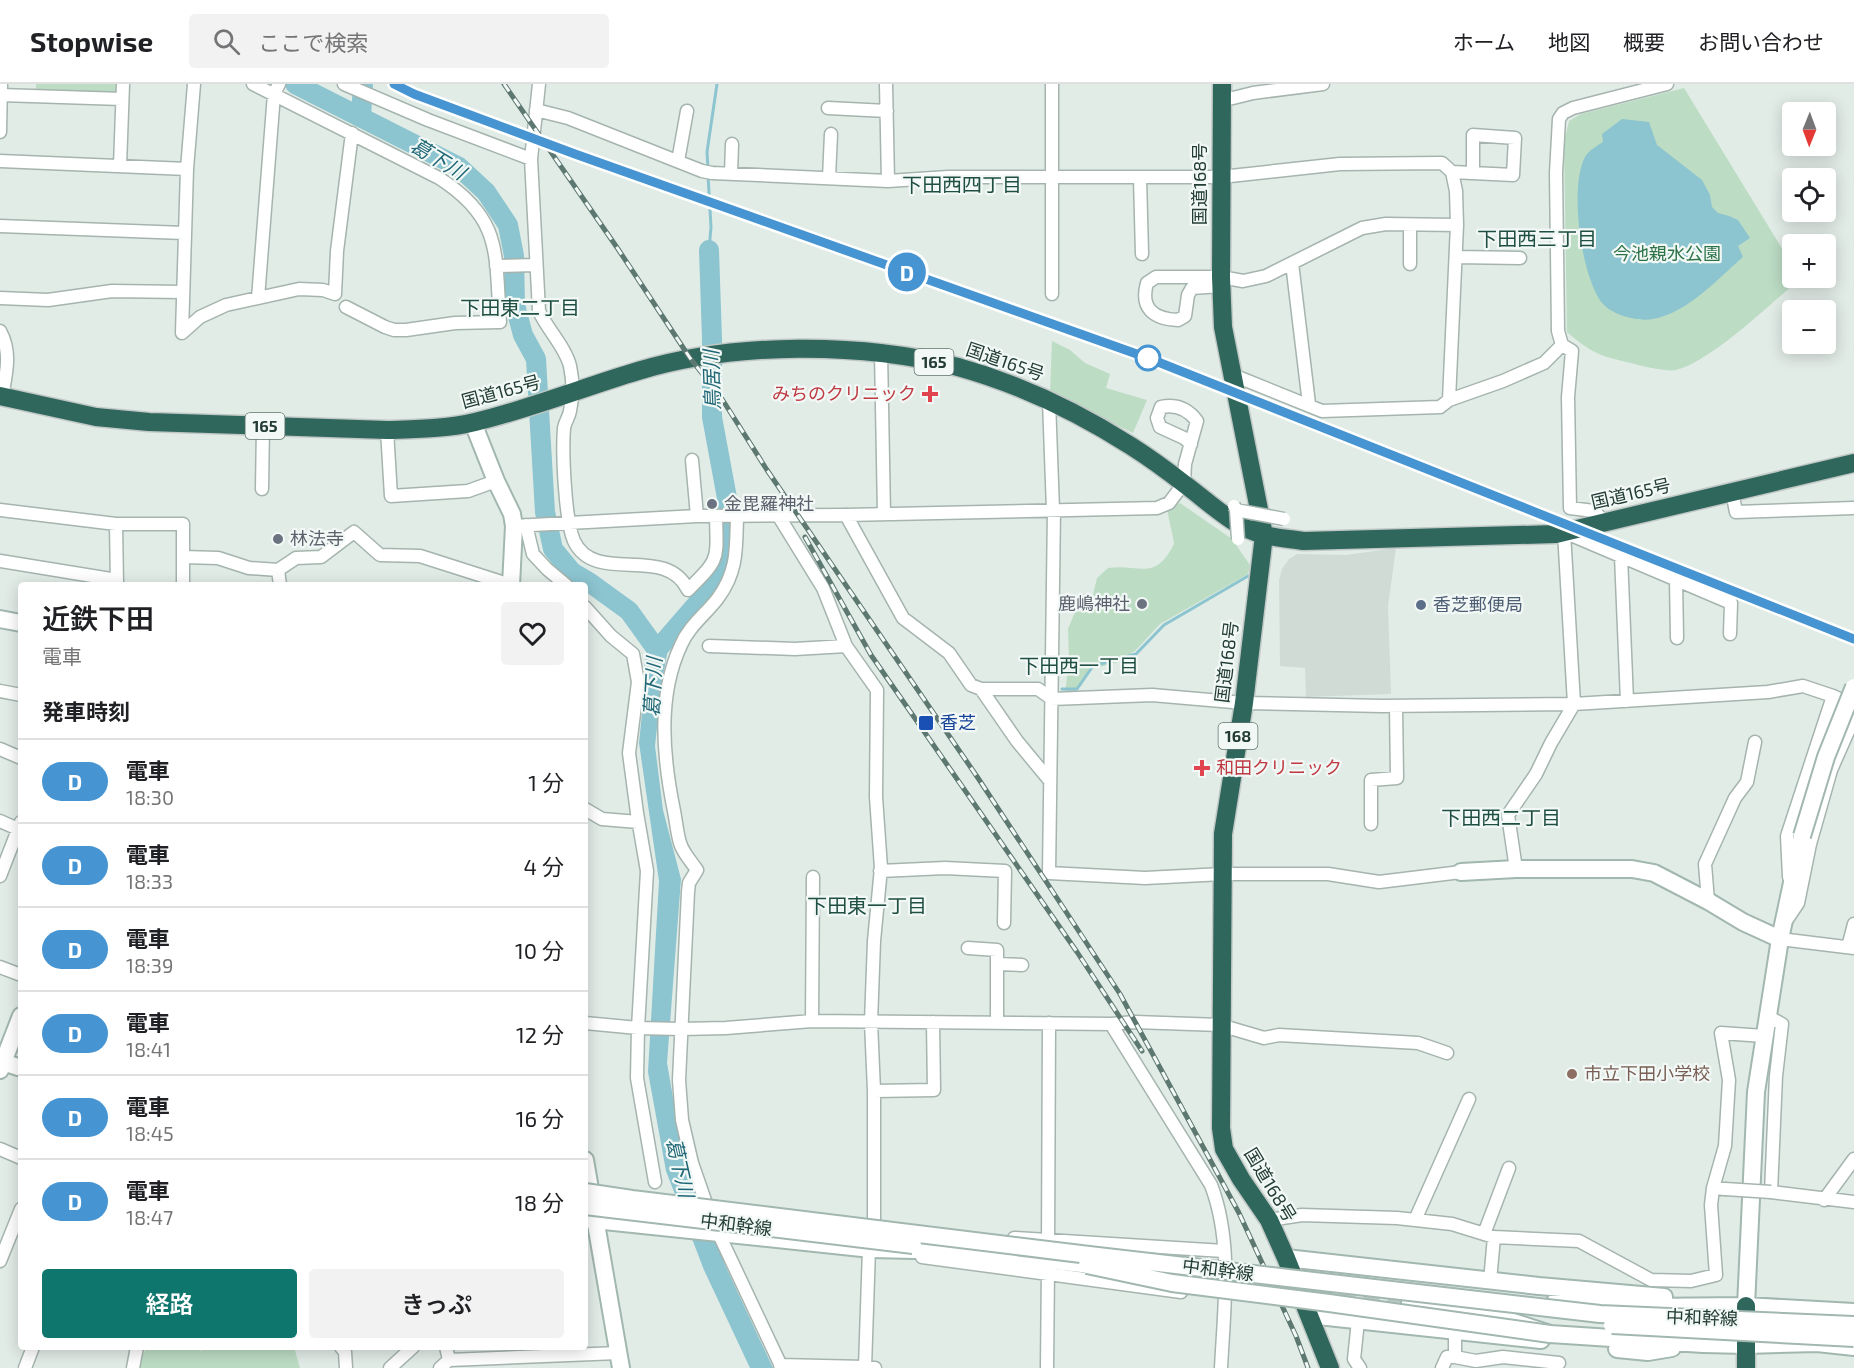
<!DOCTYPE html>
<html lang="ja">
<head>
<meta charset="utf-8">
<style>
	:root { --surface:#fff; --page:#f2f2f2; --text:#202124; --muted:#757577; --line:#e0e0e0; --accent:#0f766e }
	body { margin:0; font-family:"Exo 2","Noto Sans JP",sans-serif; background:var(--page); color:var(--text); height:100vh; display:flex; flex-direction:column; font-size:22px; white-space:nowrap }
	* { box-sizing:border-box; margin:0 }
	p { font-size:20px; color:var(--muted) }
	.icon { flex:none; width:33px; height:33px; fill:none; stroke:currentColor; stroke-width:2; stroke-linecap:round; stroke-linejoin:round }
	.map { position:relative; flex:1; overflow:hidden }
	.side { position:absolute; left:18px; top:498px; width:570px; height:768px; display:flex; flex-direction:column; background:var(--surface); border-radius:6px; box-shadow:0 3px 15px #0003 }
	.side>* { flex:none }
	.badge { padding:0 12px; border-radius:20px; font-size:21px; line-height:39px }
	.needle { width:39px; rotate:181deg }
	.tools { position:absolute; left:1782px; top:18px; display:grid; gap:12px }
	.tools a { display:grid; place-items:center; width:54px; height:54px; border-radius:6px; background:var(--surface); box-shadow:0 3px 15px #0003; font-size:30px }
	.map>.badge { position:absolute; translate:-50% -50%; box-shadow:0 0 0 3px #fff }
	h2 { padding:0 24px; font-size:22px; line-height:54px }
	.round { display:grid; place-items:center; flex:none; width:63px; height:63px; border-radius:6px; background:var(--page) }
	.summary { display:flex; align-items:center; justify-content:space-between; height:102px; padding:0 24px }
	h1 { font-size:28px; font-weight:600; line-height:45px }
	.primary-button { display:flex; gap:12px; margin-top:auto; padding:12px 24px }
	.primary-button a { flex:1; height:69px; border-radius:6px; background:var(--accent); color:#fff; font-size:24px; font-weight:600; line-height:69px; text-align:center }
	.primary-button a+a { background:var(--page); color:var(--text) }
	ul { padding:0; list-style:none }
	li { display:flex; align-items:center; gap:18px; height:84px; padding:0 24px; border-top:2px solid var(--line) }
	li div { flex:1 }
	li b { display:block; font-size:22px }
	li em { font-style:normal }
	li .badge { min-width:66px; font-weight:700; text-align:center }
	header { display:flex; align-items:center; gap:36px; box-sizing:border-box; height:84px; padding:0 30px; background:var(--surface); border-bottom:2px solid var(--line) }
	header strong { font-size:28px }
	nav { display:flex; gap:33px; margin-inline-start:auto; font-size:21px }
	.search { width:420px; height:54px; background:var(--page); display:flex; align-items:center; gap:15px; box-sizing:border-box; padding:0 21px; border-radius:6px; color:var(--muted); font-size:22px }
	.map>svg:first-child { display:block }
	.built { fill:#d0dbd6 }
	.green { fill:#bcdcc4 }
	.water { fill:#8cc4cf }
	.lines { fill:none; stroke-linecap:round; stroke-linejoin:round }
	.stream { stroke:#8cc4cf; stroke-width:3 }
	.river { stroke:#8cc4cf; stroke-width:20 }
	.secondary-tunnel { stroke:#bcc9c3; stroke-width:16; stroke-dasharray:16 8; stroke-linecap:butt }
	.street-casing { stroke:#a5b4ae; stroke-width:15 }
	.secondary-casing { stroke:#a1b7af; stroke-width:20 }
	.highway-casing { stroke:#c1c8c6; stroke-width:21 }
	.street { stroke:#fff; stroke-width:12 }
	.secondary { stroke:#fff; stroke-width:16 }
	.highway { stroke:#2f675c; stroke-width:18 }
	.rail-casing { stroke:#5d7871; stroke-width:5 }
	.rail { stroke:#f2f8f5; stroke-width:3; stroke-dasharray:9; stroke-linecap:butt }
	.street-bridge-casing { stroke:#a5b4ae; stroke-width:15; stroke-linecap:butt }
	.secondary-bridge-casing { stroke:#a1b7af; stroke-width:20; stroke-linecap:butt }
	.street-bridge { stroke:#fff; stroke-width:12 }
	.secondary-bridge { stroke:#fff; stroke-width:16 }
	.line-casing { stroke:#fff; stroke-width:14 }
	.line { stroke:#4694d1; stroke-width:9 }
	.stop-dot { fill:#fff; stroke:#4694d1; stroke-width:3 }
	.health-dot { fill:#e0444e; stroke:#f2f8f5; stroke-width:2 }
	.worship-dot { fill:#6b7280; stroke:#f2f8f5; stroke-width:2 }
	.service-dot { fill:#5c6f8a; stroke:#f2f8f5; stroke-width:2 }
	.transit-dot { fill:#1a4fb4; stroke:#f2f8f5; stroke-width:2 }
	.education-dot { fill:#8d6e63; stroke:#f2f8f5; stroke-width:2 }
	.labels { text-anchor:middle; stroke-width:4.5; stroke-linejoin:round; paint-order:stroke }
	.shield { fill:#f2f8f5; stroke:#61746f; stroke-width:1.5 }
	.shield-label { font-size:16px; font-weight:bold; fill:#233c35 }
	.street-label { font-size:18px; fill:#233c35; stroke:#f2f8f5 }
	.park-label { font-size:18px; fill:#2e7248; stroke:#f2f8f5 }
	.health-label { font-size:18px; fill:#be3a42; stroke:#f2f8f5; text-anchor:end }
	.worship-label { font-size:18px; fill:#5b616d; stroke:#f2f8f5; text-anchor:start }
	.service-label { font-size:18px; fill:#4e5e75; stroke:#f2f8f5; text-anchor:start }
	.transit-label { font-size:18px; fill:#164399; stroke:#f2f8f5; text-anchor:start }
	.education-label { font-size:18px; fill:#785e54; stroke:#f2f8f5; text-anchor:start }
	.water-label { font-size:20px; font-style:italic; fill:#1f6776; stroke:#f2f8f5 }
	.neighbourhood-label { font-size:20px; fill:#1f4e42; stroke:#f2f8f5 }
</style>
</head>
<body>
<header>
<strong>Stopwise</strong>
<div class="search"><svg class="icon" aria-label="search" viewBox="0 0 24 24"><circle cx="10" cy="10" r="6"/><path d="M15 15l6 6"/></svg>ここで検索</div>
<nav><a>ホーム</a><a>地図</a><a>概要</a><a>お問い合わせ</a></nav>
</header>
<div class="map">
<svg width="1854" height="1284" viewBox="0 0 1854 1284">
	<rect width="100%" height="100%" fill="#e2ece7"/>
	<path class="built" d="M 1396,464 L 1388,522 L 1391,610 L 1306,613 L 1305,584 L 1280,582 L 1279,496 L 1282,485 L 1289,475 L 1297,470 L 1346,471 Z"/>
	<path class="green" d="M 36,0 L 119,0 L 119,7 L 115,11 L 36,8 Z
		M 1684,4 L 1792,181 L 1792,194 L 1801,194 C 1771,219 1712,277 1676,286 C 1667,288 1641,282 1631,279 C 1600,272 1591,269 1567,248 L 1564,58 L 1569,37 L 1581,30 Z
		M 1052,257 L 1070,266 L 1085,279 L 1110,290 L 1106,304 L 1147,316 L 1133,349 L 1050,309 Z
		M 1180,419 L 1232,455 L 1250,481 L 1248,490 L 1160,540 L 1135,567 L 1130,570 L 1133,574 L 1092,585 L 1075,609 L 1065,610 L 1069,576 L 1068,545 L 1083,509 L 1091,519 L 1097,494 L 1108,484 C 1140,480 1155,498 1174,460 C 1173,449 1167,433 1168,424 Z
		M 147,1263 L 192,1263 L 201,1267 L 205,1263 L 294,1263 L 300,1284 L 140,1284 L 143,1270 Z"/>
	<path class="water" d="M 1622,35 L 1649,38 L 1657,61 L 1702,96 L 1710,111 L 1712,123 L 1718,129 L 1729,132 L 1738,136 L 1750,154 L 1738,162 L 1743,173 C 1716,196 1689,228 1653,235 C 1638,238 1612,231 1602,219 C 1581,192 1569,103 1585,73 C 1589,66 1597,62 1603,58 L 1602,50 Z
		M 660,554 L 668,565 L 662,597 L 655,662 L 663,726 L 681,795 L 667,979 L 685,1082 L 726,1183 L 773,1284 L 750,1284 L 704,1186 L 666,1087 L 648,988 L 659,797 L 639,659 L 644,610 L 650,573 L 647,561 Z"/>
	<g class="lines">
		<path class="stream" d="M 708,84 L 707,68 L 717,0
			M 708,91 L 711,143 L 709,166
			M 1062,605 L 1077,605 L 1093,582 L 1136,570 L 1164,541 L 1248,492"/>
		<path class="river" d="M 295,0 L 459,83 L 486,108 L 508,141 L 514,172 L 515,221 L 523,251 L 536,275 L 545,428 L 553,465 L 572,488 L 589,498 L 629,527 L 657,566 L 654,583
			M 361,33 L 363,0
			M 657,566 L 716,498 L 726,483 L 729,460 L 727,414 L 712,333 L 712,255 L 709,166"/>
		<path class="secondary-tunnel" d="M 1149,1188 L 1410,1219"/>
		<defs>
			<path id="street" d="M 194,0 L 187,85 L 182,249 L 200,233 L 226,221 L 299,205 L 323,206 L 335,210 L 337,167 L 352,49
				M 253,0 L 439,94 C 503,135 495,170 500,238 L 455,239 L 406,246 L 394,246 L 385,243 L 346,223
				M 344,0 L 428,36 L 531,75
				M 539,0 L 531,75 L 539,227 C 547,245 566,264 570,282 C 573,296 573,313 570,327 C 569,333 565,338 564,344 C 562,368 565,437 574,457 C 595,502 666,459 688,506 C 720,474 717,477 716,432
				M 886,0 L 888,97
				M 1,11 L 122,15
				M 1222,13 L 1233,14 L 1253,9 L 1323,0
				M 828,24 L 887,27
				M 536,26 L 568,34 L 702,87 L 712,89 L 888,97 L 948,93 L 1221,93 L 1340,80 L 1442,79 L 1452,88 L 1456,107 L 1457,141 L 1449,316
				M 0,48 L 1,0
				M 0,77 L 187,85
				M 678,77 L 687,27
				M 120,82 L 123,0
				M 1452,88 L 1513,91 L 1515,54 L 1473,51 L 1473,89
				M 731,90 L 732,60
				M 829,94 L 831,50
				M 1140,94 L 1142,170
				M 1410,141 L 1410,180
				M 0,142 L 184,149
				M 1456,173 L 1520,174
				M 1292,179 L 1309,320
				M 496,182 L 536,181
				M 1221,202 L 1192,204 L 1188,211 L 1185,232 L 1178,236 C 1153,235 1140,224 1147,199 L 1156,193 L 1221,193 L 1243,197 L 1266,192 L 1362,144 L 1386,140 L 1457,141
				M 1052,210 L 1052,0
				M 0,214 L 48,216 L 112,207 L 182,208
				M 258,214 L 274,10 L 279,0
				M 0,247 C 12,268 6,290 2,313
				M 1562,261 L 1558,247 L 1556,89 L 1559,35 L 1563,29 L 1573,24 L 1667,0
				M 881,268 L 884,430
				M 1233,291 L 1322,327 L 1440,323 L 1449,316 L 1503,297 L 1544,279 L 1562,261 L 1572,267 L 1568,313 L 1570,424 L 1594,427 L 1605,438
				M 1049,317 L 1053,426
				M 387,346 L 391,412 L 468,407 L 496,397
				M 692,376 L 697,432
				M 262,405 L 263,342
				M 1732,408 L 1736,428 L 1854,424
				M 0,426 L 116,440 L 183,440 L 183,501
				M 1054,426 L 1049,789 L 1145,794 L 1223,790 L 1328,790 L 1379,798 L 1461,788
				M 778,431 L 823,504 L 846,562 L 877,606 L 876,713 L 881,784 L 874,857 L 871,938 L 874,1007 L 874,1143 L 883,1144
				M 846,431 L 903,534 L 949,569 L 971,601 L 981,605 L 1038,605 L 1052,615 L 1152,611 L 1244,619 L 1382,622 L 1574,620 L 1768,608 L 1803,602 L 1833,612 L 1854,622
				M 116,440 L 117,501
				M 526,441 L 533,470 L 547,485 L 566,501
				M 514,442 L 697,432 L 846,431 L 1157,424 L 1169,419 L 1184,399 L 1185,380 L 1197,337 C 1188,325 1176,320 1161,323 L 1157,334 L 1160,343 L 1184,354 L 1191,360
				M 1621,472 L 1627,617
				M 183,473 L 218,474 L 249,484 L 278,486 L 296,474 L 321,473 L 354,448 L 380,471 L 420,472 L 511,501
				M 0,477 L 117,496
				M 278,486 L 280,501
				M 1676,496 L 1677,554
				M 585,523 L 611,552 L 633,570 L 638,598 L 629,669 L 637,729 L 647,787 L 638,944 L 637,994 L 655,1098
				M 709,562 L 795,565 L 846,562
				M 981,605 L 1017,657 L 1050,697
				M 0,607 L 21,611
				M 0,665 L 21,674
				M 585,725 L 602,735 L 638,738
				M 0,737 L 18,745
				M 1371,740 L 1371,696 L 1397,694 L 1396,622
				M 1516,785 L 1508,731 L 1536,690 L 1551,659 L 1574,620 L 1564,448 L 1731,519 L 1730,550
				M 880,787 L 945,784 L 1005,787 L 1004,839
				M 0,792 L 21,738
				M 1789,793 L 1787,752 L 1833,612
				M 1708,817 L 1705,780 L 1735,714 L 1747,698 L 1755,658
				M 1788,834 L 1798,819 L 1810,760 L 1831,686 L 1854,634
				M 1780,855 L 1854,864
				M 1848,863 L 1854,840
				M 968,864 L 997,866 L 997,939
				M 997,880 L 1022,881
				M 0,883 L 21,891
				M 1767,932 L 1782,940 L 1776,992 L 1771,1108 L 1854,1118
				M 812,937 L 813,793
				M 585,939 L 638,944 L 681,945 L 726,944 L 812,937 L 1111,940 L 1135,938 L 1220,941 L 1264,954 L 1279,951 L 1418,959 L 1447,969
				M 1111,940 L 1211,1101 C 1233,1158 1224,1224 1221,1284
				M 874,1007 L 934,1006 L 933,938
				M 0,1065 L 21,1074
				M 1713,1104 L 1725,1062 L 1729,996 L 1721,949 L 1764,952
				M 1824,1116 L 1854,1075
				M 709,1128 L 692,1079 L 682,1036 L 679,996 L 688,808 L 689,799 L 697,786 C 691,777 683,769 680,759 C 677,749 676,737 674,727 C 663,673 657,612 681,561 C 689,542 706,530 718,514 C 738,487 736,464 737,432
				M 1269,1136 L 1302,1131 L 1397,1134 L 1452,1140 L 1494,1153 L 1579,1157 L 1651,1196 L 1691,1197 L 1716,1191 L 1711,1121 L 1713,1104 L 1725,1105
				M 1415,1136 L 1469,1015
				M 716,1144 L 782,1284
				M 1484,1150 L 1509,1084
				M 1014,1154 L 1224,1167
				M 1048,1163 L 1049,939
				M 875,1166 L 869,1165 L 865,1283 L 875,1284
				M 922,1173 L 1181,1208
				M 0,1177 L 21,1125
				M 1490,1197 L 1494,1153
				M 1358,1237 L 1354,1275 L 1360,1284
				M 341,1263 L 345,1268 L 346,1284
				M 446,1263 L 449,1276
				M 1455,1273 L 1476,1277 L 1503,1273 L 1559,1279
				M 780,1281 L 865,1283
				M 25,1284 L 33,1263
				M 133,1284 L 137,1263
				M 390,1284 L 413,1263
				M 440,1284 L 449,1276 L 618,1269
				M 1047,1284 L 1048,1183
				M 1442,1284 L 1447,1273 L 1455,1273 L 1455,1247"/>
			<path id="secondary" d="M 473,339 L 496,397 L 512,430 L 514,442 L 511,501
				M 0,535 L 21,539
				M 1461,788 L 1516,785 L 1632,785 L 1654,789 L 1708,817 L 1743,838 L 1780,855
				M 0,977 L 21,984
				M 0,986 L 21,932
				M 585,1076 L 621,1284
				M 585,1135 L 871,1165 L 958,1167 L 1101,1182
				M 1286,1174 L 1539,1202 L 1664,1213
				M 1555,1218 L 1642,1223 L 1746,1222 L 1854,1228
				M 1410,1219 L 1477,1226 L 1550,1250 L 1703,1260 L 1746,1261 L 1817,1259 L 1854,1263
				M 1746,1222 L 1756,1008 L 1780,855 L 1802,752
				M 1309,1231 L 1541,1256
				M 1617,1265 L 1648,1268 L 1672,1264"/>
			<path id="highway" d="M 1222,0 L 1221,193 L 1223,243 L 1264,451 L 1244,619 L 1223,750 L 1221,1044 L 1224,1065 L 1241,1095 L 1269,1136 L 1286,1174 L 1330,1284
				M 0,312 L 96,333 L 149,338 L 387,346 C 416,345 447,345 475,338 C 530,325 584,303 638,287 C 735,258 860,258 958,283 C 1019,300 1078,328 1131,362 C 1150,374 1169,388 1187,402 C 1211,420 1235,444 1265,451 C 1277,454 1291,455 1304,457 L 1556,450 L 1854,379
				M 1746,1284 L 1746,1222"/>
		</defs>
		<use href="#street" class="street-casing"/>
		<use href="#secondary" class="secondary-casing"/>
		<use href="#highway" class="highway-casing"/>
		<use href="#street" class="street"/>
		<use href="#secondary" class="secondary"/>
		<use href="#highway" class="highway"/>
		<defs>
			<path id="rail" d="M 394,0 L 414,10 L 575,70 L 1148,274 L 1854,555
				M 504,0 L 618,165 L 690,274 L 722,315 L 767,386 L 978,694 L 1120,910 L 1239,1129 L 1296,1252 L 1308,1284
				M 805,453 L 871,571 L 1077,868 L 1142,967"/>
		</defs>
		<use href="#rail" class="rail-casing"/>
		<use href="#rail" class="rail"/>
		<defs>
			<path id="street-bridge" d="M 1234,422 L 1236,425 L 1238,455
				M 1236,426 L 1284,435
				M 1725,1105 L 1771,1108"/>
			<path id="secondary-bridge" d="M 1802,752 L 1826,673 L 1854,603
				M 585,1108 L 632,1115 L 1089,1171 L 1600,1230 L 1854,1241
				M 585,1122 L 913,1161
				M 1087,1181 L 1172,1199 L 1329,1219 L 1550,1250
				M 1612,1241 L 1854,1254"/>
		</defs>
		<use href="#street-bridge" class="street-bridge-casing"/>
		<use href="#secondary-bridge" class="secondary-bridge-casing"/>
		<use href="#street-bridge" class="street-bridge"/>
		<use href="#secondary-bridge" class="secondary-bridge"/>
	</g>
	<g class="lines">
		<defs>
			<path id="line" d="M 394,0 L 414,10 L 575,70 L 1148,274 L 1854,555"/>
		</defs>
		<use href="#line" class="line-casing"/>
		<use href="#line" class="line"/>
	</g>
	<circle class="stop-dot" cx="1148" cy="274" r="12"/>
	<g class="health-dot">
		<path d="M927 301h6v6h6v6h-6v6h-6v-6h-6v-6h6z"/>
		<path d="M1199 675h6v6h6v6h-6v6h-6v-6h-6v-6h6z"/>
	</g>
	<g class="worship-dot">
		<circle cx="712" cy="420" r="6"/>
		<circle cx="278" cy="455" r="6"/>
		<circle cx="1142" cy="520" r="6"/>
	</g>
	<circle class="service-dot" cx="1421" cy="521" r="6"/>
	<rect class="transit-dot" x="918" y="631" width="16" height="16" rx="3"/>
	<circle class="education-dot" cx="1572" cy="990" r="6"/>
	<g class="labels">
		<g class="shield">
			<rect x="914.5" y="265" width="39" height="26" rx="4.5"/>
			<rect x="245.5" y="329" width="39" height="26" rx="4.5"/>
			<rect x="1218.5" y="639" width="39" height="26" rx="4.5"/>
		</g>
		<g class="shield-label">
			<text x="934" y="284">165</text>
			<text x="265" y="348">165</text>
			<text x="1238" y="658">168</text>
		</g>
		<g class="street-label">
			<text transform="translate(1200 100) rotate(-90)" y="6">国道168号</text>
			<text transform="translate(1005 278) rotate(19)" y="6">国道165号</text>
			<text transform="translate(501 308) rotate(-15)" y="6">国道165号</text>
			<text transform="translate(1631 410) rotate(-13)" y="6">国道165号</text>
			<text transform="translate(1227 578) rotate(-83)" y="6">国道168号</text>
			<text transform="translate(1270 1101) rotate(59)" y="6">国道168号</text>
			<text transform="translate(736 1141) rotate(7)" y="6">中和幹線</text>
			<text transform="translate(1218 1186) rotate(7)" y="6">中和幹線</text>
			<text transform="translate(1702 1234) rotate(2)" y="6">中和幹線</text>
		</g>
		<g class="park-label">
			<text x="1667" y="176">今池親水公園</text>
		</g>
		<g class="health-label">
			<text x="916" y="316">みちのクリニック</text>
			<text x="1216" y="690" text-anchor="start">和田クリニック</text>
		</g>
		<g class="worship-label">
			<text x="724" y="426">金毘羅神社</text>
			<text x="290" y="461">林法寺</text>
			<text x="1130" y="526" text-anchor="end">鹿嶋神社</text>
		</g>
		<g class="service-label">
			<text x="1433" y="527">香芝郵便局</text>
		</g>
		<g class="transit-label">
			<text x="940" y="645">香芝</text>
		</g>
		<g class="education-label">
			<text x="1584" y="996">市立下田小学校</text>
		</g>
		<g class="water-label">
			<text transform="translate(438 75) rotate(31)" y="7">葛下川</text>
			<text transform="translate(712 296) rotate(-92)" y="7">鳥居川</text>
			<text transform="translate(653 603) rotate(-87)" y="7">葛下川</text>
			<text transform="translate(680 1084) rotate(77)" y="7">葛下川</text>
		</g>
		<g class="neighbourhood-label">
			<text x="962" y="108">下田西四丁目</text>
			<text x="1537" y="162">下田西三丁目</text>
			<text x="520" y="231">下田東二丁目</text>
			<text x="1079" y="589">下田西一丁目</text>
			<text x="1501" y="741">下田西二丁目</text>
			<text x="867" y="829">下田東一丁目</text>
		</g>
	</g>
</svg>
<div class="tools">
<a><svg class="needle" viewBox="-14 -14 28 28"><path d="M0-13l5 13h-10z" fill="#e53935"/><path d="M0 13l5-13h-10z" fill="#757577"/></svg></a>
<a><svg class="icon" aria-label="locate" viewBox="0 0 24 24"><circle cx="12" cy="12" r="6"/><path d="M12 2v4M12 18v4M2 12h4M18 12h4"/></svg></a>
<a>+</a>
<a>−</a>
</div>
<b class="badge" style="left:907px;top:188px;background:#4694d1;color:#fff">D</b>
<section class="side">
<div class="summary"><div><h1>近鉄下田</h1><p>電車</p></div><a class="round"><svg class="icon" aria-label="heart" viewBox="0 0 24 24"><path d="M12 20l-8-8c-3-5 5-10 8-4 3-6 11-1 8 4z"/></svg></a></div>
<h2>発車時刻</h2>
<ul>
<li><span class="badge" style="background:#4694d1;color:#fff">D</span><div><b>電車</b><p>18:30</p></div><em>1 分</em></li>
<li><span class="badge" style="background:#4694d1;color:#fff">D</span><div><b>電車</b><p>18:33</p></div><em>4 分</em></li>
<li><span class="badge" style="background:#4694d1;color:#fff">D</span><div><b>電車</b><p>18:39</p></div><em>10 分</em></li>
<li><span class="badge" style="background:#4694d1;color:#fff">D</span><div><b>電車</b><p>18:41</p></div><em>12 分</em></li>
<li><span class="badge" style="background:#4694d1;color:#fff">D</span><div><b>電車</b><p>18:45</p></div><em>16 分</em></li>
<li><span class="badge" style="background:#4694d1;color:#fff">D</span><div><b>電車</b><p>18:47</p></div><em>18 分</em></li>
</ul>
<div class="primary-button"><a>経路</a><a>きっぷ</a></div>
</section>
</div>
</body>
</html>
